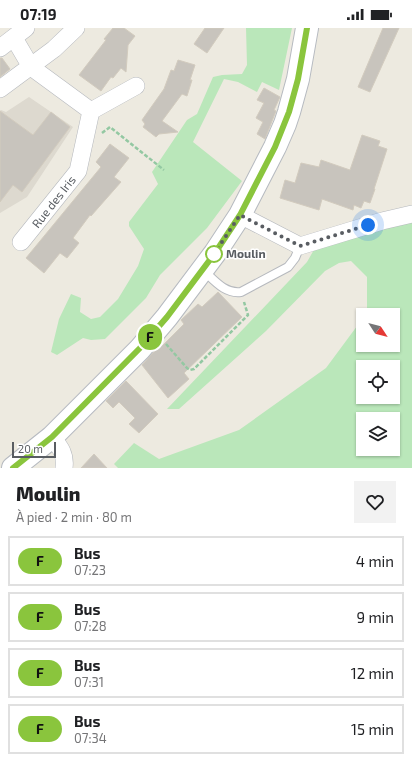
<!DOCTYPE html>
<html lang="fr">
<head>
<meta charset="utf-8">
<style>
	:root { --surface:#fff; --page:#f2f2f2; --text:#202124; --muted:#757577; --line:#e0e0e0 }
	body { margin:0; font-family:"Exo 2",sans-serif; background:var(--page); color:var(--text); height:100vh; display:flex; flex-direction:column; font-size:15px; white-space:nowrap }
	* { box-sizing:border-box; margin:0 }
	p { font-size:13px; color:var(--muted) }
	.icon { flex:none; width:22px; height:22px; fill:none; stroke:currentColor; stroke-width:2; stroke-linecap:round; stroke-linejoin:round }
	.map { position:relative; height:440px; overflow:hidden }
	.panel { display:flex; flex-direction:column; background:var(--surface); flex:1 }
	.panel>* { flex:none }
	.badge { padding:0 8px; border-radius:13px; font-size:14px; line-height:26px }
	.needle { width:26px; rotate:126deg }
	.tools { position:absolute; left:356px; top:280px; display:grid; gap:8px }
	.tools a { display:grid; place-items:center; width:44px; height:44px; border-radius:0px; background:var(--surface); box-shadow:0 1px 3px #0004; font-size:20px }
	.scale { position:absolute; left:12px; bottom:10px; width:44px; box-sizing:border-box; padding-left:4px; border:2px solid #595d62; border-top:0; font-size:11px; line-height:14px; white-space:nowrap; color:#595d62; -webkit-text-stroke:3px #fff; paint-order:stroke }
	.you { position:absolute; width:20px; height:20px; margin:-10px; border:3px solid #fff; border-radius:50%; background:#1a73e8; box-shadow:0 0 0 6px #1a73e833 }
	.map>.badge { position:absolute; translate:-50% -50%; box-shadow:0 0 0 2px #fff }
	.round { display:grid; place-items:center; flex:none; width:42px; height:42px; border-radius:0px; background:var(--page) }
	.summary { display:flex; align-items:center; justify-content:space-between; height:68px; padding:0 16px }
	h1 { font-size:19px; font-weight:800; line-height:30px }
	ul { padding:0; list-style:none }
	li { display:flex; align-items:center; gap:12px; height:50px; margin:0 8px 6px; padding:0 8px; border:2px solid var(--line); border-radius:0px }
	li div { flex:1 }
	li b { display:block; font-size:15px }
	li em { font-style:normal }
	li .badge { min-width:44px; font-weight:700; text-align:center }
	.status { display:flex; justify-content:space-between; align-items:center; height:28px; padding:0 20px; background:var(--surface); direction:ltr }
	.status svg { height:11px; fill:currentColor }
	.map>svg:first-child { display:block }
	.education { fill:#ddd9cf }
	.green { fill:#bae7ba; fill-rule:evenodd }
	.building { fill:#c8c4bd; stroke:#d2cbbe }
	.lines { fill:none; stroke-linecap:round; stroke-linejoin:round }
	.lane-casing { stroke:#b6b9be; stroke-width:10 }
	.street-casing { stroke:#b6b9be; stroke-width:18 }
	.secondary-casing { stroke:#b6bac0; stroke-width:24 }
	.path { stroke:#93c8a2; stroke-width:2.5; stroke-dasharray:4 2; stroke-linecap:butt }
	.lane { stroke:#fff; stroke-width:8 }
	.street { stroke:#fff; stroke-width:17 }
	.secondary { stroke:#fff; stroke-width:22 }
	.line-casing { stroke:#fff; stroke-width:9 }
	.line { stroke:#8ac53d; stroke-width:6 }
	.walk { stroke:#595d62; stroke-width:4; stroke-dasharray:0 7.2 }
	.stop-dot { fill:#fff; stroke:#8ac53d; stroke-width:2 }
	.labels { text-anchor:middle; stroke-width:3; stroke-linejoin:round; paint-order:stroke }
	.street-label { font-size:12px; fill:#595d62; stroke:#fff }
	.stop-label { font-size:12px; font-weight:bold; fill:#595d62; stroke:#fff; text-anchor:start }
</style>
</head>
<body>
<div class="status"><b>07:19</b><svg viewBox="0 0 49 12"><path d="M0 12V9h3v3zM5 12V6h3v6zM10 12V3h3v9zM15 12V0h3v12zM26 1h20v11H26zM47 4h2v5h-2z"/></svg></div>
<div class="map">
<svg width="412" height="440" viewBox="0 0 412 440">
	<rect width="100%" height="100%" fill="#edeae0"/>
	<path class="education" d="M 29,69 L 73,99 L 27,169 L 0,185 L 0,83 L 1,82 L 6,84 Z"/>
	<path class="green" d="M 246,0 L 292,0 L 279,62 L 262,54 L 257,64 L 238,54 L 224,51 L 193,114 L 242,153 L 207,200 L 160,247 L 146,270 L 105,311 L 91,312 L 83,310 L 57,327 L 51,324 L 59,291 L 71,266 L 81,270 L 80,284 L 91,291 L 100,289 L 118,271 L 138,238 L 144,221 L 129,198 L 129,194 L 158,156 L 152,144 L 187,92 L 197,86 L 213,49 L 222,47 L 242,46 L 247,37 Z
		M 412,177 L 412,440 L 118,440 L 114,436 L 134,415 L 159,431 L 239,402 L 326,340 L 363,290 L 363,317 L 393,317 L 393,287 L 365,287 L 367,285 L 367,249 L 351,233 L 339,235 L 325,243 L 266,303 L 179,381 L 167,381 L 307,234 L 323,206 ZM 363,339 L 393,339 L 393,369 L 363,369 ZM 363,391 L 393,391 L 393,421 L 363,421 Z"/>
	<path class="building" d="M 113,0 L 124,0 L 135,8 L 128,17 L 126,44 L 121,40 L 113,50 L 111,49 L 101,63 L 79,47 L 106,12 L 104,11 Z
		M 205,0 L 224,0 L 207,25 L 194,16 Z
		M 383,0 L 399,0 L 370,64 L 358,59 Z
		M 0,30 L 2,30 L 10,41 L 0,49 Z
		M 178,32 L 195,37 L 190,52 L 192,52 L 187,68 L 182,66 L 162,93 L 178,104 L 159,106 L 156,109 L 143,99 L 145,96 L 142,92 L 164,61 L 171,42 L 174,43 Z
		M 264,60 L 280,69 L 274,82 L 276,83 L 265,111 L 257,106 L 263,94 L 256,90 L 264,75 L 257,72 Z
		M 0,83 L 33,107 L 51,84 L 70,99 L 22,164 L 13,157 L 0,174 Z
		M 362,107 L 380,113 L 378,118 L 387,121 L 374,161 L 375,161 L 370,175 L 364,173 L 361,180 L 354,177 L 353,182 L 322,171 L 319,182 L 280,170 L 285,152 L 295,155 L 301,135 L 319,139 L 321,132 L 350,142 Z
		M 110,116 L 129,130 L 114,149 L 121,154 L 91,188 L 90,187 L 73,210 L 79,215 L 67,230 L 60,225 L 44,245 L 26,230 L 101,139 L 96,134 Z
		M 218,264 L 242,289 L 184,345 L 189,351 L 168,370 L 142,337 L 161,316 L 162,318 L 184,296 L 181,292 L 198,276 L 202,279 Z
		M 126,353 L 158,386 L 139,405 L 129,396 L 135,390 L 119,374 L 113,380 L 106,373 Z
		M 94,426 L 107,440 L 81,440 Z"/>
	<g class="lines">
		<defs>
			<path id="lane" d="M 203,242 C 215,253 225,266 241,264 L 288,239 L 295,230 L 300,218"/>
			<path id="street" d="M 14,10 L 31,39 L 91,83
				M 0,20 L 26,0
				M 0,61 L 54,21 L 76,0
				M 91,83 L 136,58
				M 240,187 L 300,218 L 382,193 L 412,186
				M 21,214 L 78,143 L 91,83
				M 52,409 C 60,419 66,426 64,440"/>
			<path id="secondary" d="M 13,440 L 52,409 L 140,321 L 167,289 L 215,225 L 240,187 L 275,119 L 285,96 L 289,84 L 298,51 L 307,0"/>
		</defs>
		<use href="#lane" class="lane-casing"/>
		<use href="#street" class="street-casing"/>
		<use href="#secondary" class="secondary-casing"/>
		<path class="path" d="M 102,105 L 110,99 L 164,142
			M 166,316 L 187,340 L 190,342 L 194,341 L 248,287 L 244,274"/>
		<use href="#lane" class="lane"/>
		<use href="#street" class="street"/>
		<use href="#secondary" class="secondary"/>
	</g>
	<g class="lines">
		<defs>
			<path id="line" d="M 13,440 L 52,409 L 140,320 L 167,289 L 215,225 L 240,187 L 275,119 L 289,84 L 298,51 L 307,0"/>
		</defs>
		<use href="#line" class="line-casing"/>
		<use href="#line" class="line"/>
		<path class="walk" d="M 214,226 L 240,187 L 300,218 L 368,197"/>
	</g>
	<circle class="stop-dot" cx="214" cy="226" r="8"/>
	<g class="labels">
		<g class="street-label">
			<text transform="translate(54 174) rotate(-52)" y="4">Rue des Iris</text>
		</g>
		<g class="stop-label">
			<text x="226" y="230">Moulin</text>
		</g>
	</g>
</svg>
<div class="tools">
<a><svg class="needle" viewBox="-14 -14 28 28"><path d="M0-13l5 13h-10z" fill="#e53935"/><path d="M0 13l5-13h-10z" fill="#757577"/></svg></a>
<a><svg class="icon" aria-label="locate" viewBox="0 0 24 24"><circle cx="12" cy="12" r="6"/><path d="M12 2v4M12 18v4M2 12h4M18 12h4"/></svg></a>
<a><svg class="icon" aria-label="layers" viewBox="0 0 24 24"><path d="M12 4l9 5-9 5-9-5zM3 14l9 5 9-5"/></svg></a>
</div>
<div class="scale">20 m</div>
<div class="you" style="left:368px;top:197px"></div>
<b class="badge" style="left:150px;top:309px;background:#8ac53d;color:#111">F</b>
</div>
<section class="panel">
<div class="summary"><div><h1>Moulin</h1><p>À pied · 2 min · 80 m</p></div><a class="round"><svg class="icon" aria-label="heart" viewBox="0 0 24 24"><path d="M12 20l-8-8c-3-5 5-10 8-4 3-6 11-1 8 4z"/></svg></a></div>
<ul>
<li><span class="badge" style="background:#8ac53d;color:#111">F</span><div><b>Bus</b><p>07:23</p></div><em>4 min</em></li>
<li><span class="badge" style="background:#8ac53d;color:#111">F</span><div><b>Bus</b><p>07:28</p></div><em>9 min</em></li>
<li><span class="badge" style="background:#8ac53d;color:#111">F</span><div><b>Bus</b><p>07:31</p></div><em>12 min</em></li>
<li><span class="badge" style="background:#8ac53d;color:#111">F</span><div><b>Bus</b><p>07:34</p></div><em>15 min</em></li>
</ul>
</section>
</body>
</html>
